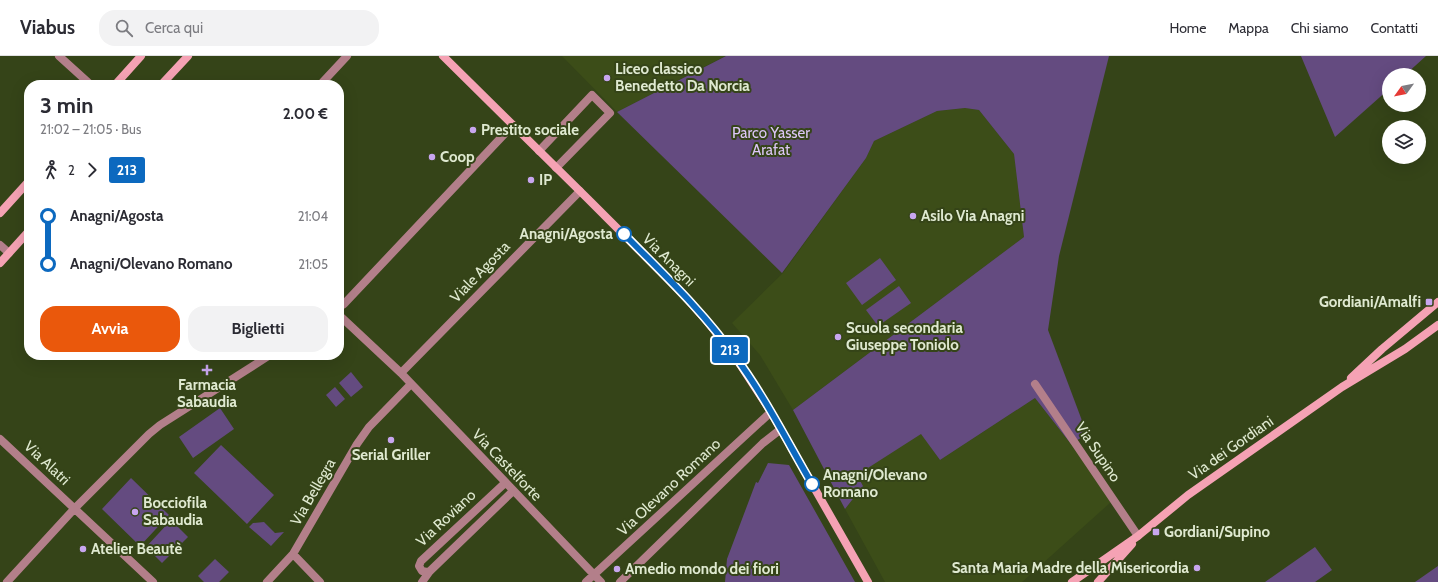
<!DOCTYPE html>
<html lang="it">
<head>
<meta charset="utf-8">
<style>
	:root { --surface:#fff; --page:#f2f2f3; --text:#2b2b33; --muted:#7c7c81; --line:#e1e1e2; --accent:#ea580c }
	body { margin:0; font-family:Cabin,sans-serif; background:var(--page); color:var(--text); height:100vh; display:flex; flex-direction:column; font-size:15px; white-space:nowrap }
	* { box-sizing:border-box; margin:0 }
	p { font-size:13px; color:var(--muted) }
	.icon { flex:none; width:22px; height:22px; fill:none; stroke:currentColor; stroke-width:2; stroke-linecap:round; stroke-linejoin:round }
	.map { position:relative; flex:1; overflow:hidden }
	.drawer { position:absolute; left:24px; top:24px; width:320px; height:280px; display:flex; flex-direction:column; background:var(--surface); border-radius:16px; box-shadow:0 4px 16px #0002 }
	.drawer>* { flex:none }
	.badge { padding:0 8px; border-radius:3px; font-size:14px; line-height:26px }
	.needle { width:26px; rotate:237deg }
	.buttons { position:absolute; left:1382px; top:12px; display:grid; gap:8px }
	.buttons a { display:grid; place-items:center; width:44px; height:44px; border-radius:50%; background:var(--surface); box-shadow:0 4px 16px #0002; font-size:20px }
	.map>.badge { position:absolute; translate:-50% -50%; box-shadow:0 0 0 2px #fff }
	.legs { display:flex; align-items:center; gap:6px; height:44px; padding:0 16px; font-size:13px }
	.legs p { margin-inline-start:auto }
	.summary { display:flex; align-items:center; justify-content:space-between; height:68px; padding:0 16px }
	h1 { font-size:22px; font-weight:800; line-height:30px }
	.button { display:flex; gap:8px; margin-top:auto; padding:8px 16px }
	.button a { flex:1; height:46px; border-radius:16px; background:var(--accent); color:#fff; font-size:16px; font-weight:800; line-height:46px; text-align:center }
	.button a+a { background:var(--page); color:var(--text) }
	ul { padding:0 16px; list-style:none }
	li { display:flex; align-items:center; gap:14px; height:48px; font-size:15px }
	li i { display:grid; place-items:center; width:6px; height:100%; margin:0 5px; background:currentColor }
	li i::after { content:''; width:10px; height:10px; margin:-5px; border:3px solid; border-radius:50%; background:var(--surface) }
	li p { margin-inline-start:auto }
	li:first-child i { background:linear-gradient(#0000 50%,currentColor 0) }
	li:last-child i { background:linear-gradient(currentColor 50%,#0000 0) }
	header { display:flex; align-items:center; gap:24px; box-sizing:border-box; height:56px; padding:0 20px; background:var(--surface); border-bottom:1px solid var(--line) }
	header strong { font-size:19px }
	nav { display:flex; gap:22px; margin-inline-start:auto; font-size:14px }
	.search { width:280px; height:36px; background:var(--page); display:flex; align-items:center; gap:10px; box-sizing:border-box; padding:0 14px; border-radius:16px; color:var(--muted); font-size:15px }
	.map>svg:first-child { display:block }
	.built { fill:#3c4d18 }
	.green { fill:#644b80 }
	.lines { fill:none; stroke-linecap:round; stroke-linejoin:round }
	.street { stroke:#b37f8a; stroke-width:8 }
	.secondary { stroke:#f5a2b4; stroke-width:8 }
	.line-1-casing { stroke:#fff; stroke-width:9 }
	.line-1 { stroke:#0c69bf; stroke-width:6 }
	.poi-dot { fill:#c8a6ef; stroke:#354418; stroke-width:1.5 }
	.stop-1-dot { fill:#fff; stroke:#0c69bf; stroke-width:2 }
	.labels { text-anchor:middle; stroke-width:4; stroke-linejoin:round; paint-order:stroke }
	.poi-label { font-size:15px; font-weight:bold; fill:#dfe9d0; stroke:#354418; text-anchor:start }
	.park-label { font-size:15px; fill:#dcc6f7; stroke:#354418 }
	.stop-label { font-size:15px; font-weight:bold; fill:#dfe9d0; stroke:#354418; text-anchor:end }
	.street-label { font-size:15px; fill:#dfe9d0; stroke:#354418 }
</style>
</head>
<body>
<header>
<strong>Viabus</strong>
<div class="search"><svg class="icon" aria-label="search" viewBox="0 0 24 24"><circle cx="10" cy="10" r="6"/><path d="M15 15l6 6"/></svg>Cerca qui</div>
<nav><a>Home</a><a>Mappa</a><a>Chi siamo</a><a>Contatti</a></nav>
</header>
<div class="map">
<svg width="1438" height="526" viewBox="0 0 1438 526">
	<rect width="100%" height="100%" fill="#354418"/>
	<path class="built" d="M 562,0 L 725,0 L 617,56 Z
		M 966,52 L 979,54 L 1014,98 L 1024,181 L 793,354 L 760,299 L 732,267 L 783,217 L 866,102 L 874,85 L 937,55 Z
		M 1035,342 L 1071,388 L 1111,446 L 1022,526 L 885,526 L 845,453 L 863,430 L 857,419 L 921,377 L 940,404 Z"/>
	<path class="green" d="M 726,0 L 1109,0 L 1059,200 L 1048,274 L 1087,378 L 1071,388 L 1035,342 L 940,404 L 921,378 L 857,419 L 863,430 L 845,453 L 793,354 L 1024,181 L 1014,98 L 979,54 L 965,52 L 937,55 L 874,85 L 866,102 L 782,217 L 617,56 Z
		M 1301,0 L 1426,0 L 1405,19 L 1389,19 L 1389,33 L 1335,81 Z
		M 880,202 L 896,224 L 862,249 L 846,227 Z
		M 899,230 L 911,247 L 878,270 L 866,254 Z
		M 351,316 L 363,331 L 351,341 L 339,327 Z
		M 335,331 L 345,343 L 336,351 L 326,339 Z
		M 220,352 L 234,373 L 193,402 L 179,381 Z
		M 221,389 L 274,439 L 247,468 L 194,417 Z
		M 768,407 L 789,409 L 855,526 L 725,526 L 727,503 L 756,426 L 758,427 Z
		M 131,422 L 169,459 L 140,490 L 102,453 Z
		M 171,464 L 188,481 L 162,507 L 146,491 Z
		M 264,466 L 275,477 L 284,476 L 271,490 L 249,471 L 253,467 Z
		M 1315,491 L 1332,514 L 1315,526 L 1265,526 Z
		M 215,503 L 229,516 L 219,526 L 204,526 L 198,520 Z
		M 1438,510 L 1438,526 L 1415,526 Z"/>
	<g class="lines">
		<path class="street" d="M 59,0 L 91,29
			M 320,29 L 347,0
			M 539,95 L 592,39 L 610,57 L 556,112
			M 0,189 L 9,197
			M 339,251 L 344,248 L 513,69
			M 339,259 L 401,317 L 601,526
			M 401,317 L 580,135
			M 1035,328 L 1138,480
			M 0,383 L 153,526
			M 505,427 L 421,505 L 419,510 L 422,515 L 427,516 L 430,515 L 513,435
			M 293,498 L 320,526
			M 7,526 L 75,452 L 149,378 L 160,369 L 270,299
			M 267,526 L 293,498 L 357,388 L 369,371 L 411,328
			M 422,526 L 430,515
			M 586,526 L 771,356
			M 620,526 L 763,387 L 781,373"/>
		<path class="secondary" d="M 443,0 L 588,143 L 682,237 L 706,264 L 734,299 L 771,356 L 868,526
			M 115,29 L 141,0
			M 161,29 L 188,0
			M 0,157 L 29,125
			M 0,207 L 29,175
			M 1351,322 L 1382,293 L 1438,246
			M 1072,526 L 1138,480 L 1188,439 L 1342,331 L 1405,293 L 1438,269
			M 1098,526 L 1132,488"/>
	</g>
	<g class="lines">
		<defs>
			<path id="line-1" d="M 624,178 C 662,217 702,254 734,299 C 764,339 787,385 812,428"/>
		</defs>
		<use href="#line-1" class="line-1-casing"/>
		<use href="#line-1" class="line-1"/>
	</g>
	<g class="poi-dot">
		<circle cx="607" cy="22" r="4"/>
		<circle cx="473" cy="74" r="4"/>
		<circle cx="432" cy="101" r="4"/>
		<circle cx="531" cy="124" r="4"/>
		<circle cx="913" cy="160" r="4"/>
		<rect x="1425" y="242" width="8" height="8" rx="2"/>
		<circle cx="838" cy="281" r="4"/>
		<path d="M205 308h4v4h4v4h-4v4h-4v-4h-4v-4h4z"/>
		<circle cx="391" cy="384" r="4"/>
		<circle cx="135" cy="456" r="4"/>
		<rect x="1152" y="472" width="8" height="8" rx="2"/>
		<circle cx="83" cy="493" r="4"/>
		<circle cx="1197" cy="512" r="4"/>
		<circle cx="617" cy="513" r="4"/>
	</g>
	<g class="stop-1-dot">
		<circle cx="624" cy="178" r="7"/>
		<circle cx="812" cy="428" r="7"/>
	</g>
	<g class="labels">
		<g class="poi-label">
			<text x="615" y="18">Liceo classico<tspan x="615" dy="17">Benedetto Da Norcia</tspan></text>
			<text x="481" y="79">Prestito sociale</text>
			<text x="440" y="106">Coop</text>
			<text x="539" y="129">IP</text>
			<text x="921" y="165">Asilo Via Anagni</text>
			<text x="1421" y="251" text-anchor="end">Gordiani/Amalfi</text>
			<text x="846" y="277">Scuola secondaria<tspan x="846" dy="17">Giuseppe Toniolo</tspan></text>
			<text x="207" y="334" text-anchor="middle">Farmacia<tspan x="207" dy="17">Sabaudia</tspan></text>
			<text x="391" y="404" text-anchor="middle">Serial Griller</text>
			<text x="143" y="452">Bocciofila<tspan x="143" dy="17">Sabaudia</tspan></text>
			<text x="1164" y="481">Gordiani/Supino</text>
			<text x="91" y="498">Atelier Beautè</text>
			<text x="1189" y="517" text-anchor="end">Santa Maria Madre della Misericordia</text>
			<text x="625" y="518">Amedio mondo dei fiori</text>
		</g>
		<g class="park-label">
			<text x="771" y="82">Parco Yasser<tspan x="771" dy="17">Arafat</tspan></text>
		</g>
		<g class="stop-label">
			<text x="613" y="183">Anagni/Agosta</text>
			<text x="823" y="424" text-anchor="start">Anagni/Olevano<tspan x="823" dy="17">Romano</tspan></text>
		</g>
		<g class="street-label">
			<text transform="translate(669 204) rotate(45)" y="5">Via Anagni</text>
			<text transform="translate(480 216) rotate(-46)" y="5">Viale Agosta</text>
			<text transform="translate(1231 392) rotate(-35)" y="5">Via dei Gordiani</text>
			<text transform="translate(1098 396) rotate(56)" y="5">Via Supino</text>
			<text transform="translate(47 407) rotate(43)" y="5">Via Alatri</text>
			<text transform="translate(507 409) rotate(46)" y="5">Via Castelforte</text>
			<text transform="translate(669 431) rotate(-43)" y="5">Via Olevano Romano</text>
			<text transform="translate(313 436) rotate(-60)" y="5">Via Bellegra</text>
			<text transform="translate(446 462) rotate(-43)" y="5">Via Roviano</text>
		</g>
	</g>
</svg>
<div class="buttons">
<a><svg class="needle" viewBox="-14 -14 28 28"><path d="M0-13l5 13h-10z" fill="#e53935"/><path d="M0 13l5-13h-10z" fill="#7c7c81"/></svg></a>
<a><svg class="icon" aria-label="layers" viewBox="0 0 24 24"><path d="M12 4l9 5-9 5-9-5zM3 14l9 5 9-5"/></svg></a>
</div>
<b class="badge" style="left:730px;top:294px;background:#0c69bf;color:#fff">213</b>
<section class="drawer">
<div class="summary"><div><h1>3 min</h1><p>21:02 – 21:05 · Bus</p></div><b>2.00 €</b></div>
<div class="legs"><svg class="icon" aria-label="walk" viewBox="0 0 24 24"><circle cx="13" cy="4" r="2"/><path d="M13 8l-2 6 4 7M11 14l-3 7M7 12l3-4h3l4 4"/></svg>2<svg class="icon" aria-label="forward" viewBox="0 0 24 24"><path d="M9 5l7 7-7 7"/></svg><b class="badge" style="background:#0c69bf;color:#fff">213</b></div>
<ul>
<li><i style="color:#0c69bf"></i><b>Anagni/Agosta</b><p>21:04</p></li>
<li><i style="color:#0c69bf"></i><b>Anagni/Olevano Romano</b><p>21:05</p></li>
</ul>
<div class="button"><a>Avvia</a><a>Biglietti</a></div>
</section>
</div>
</body>
</html>
